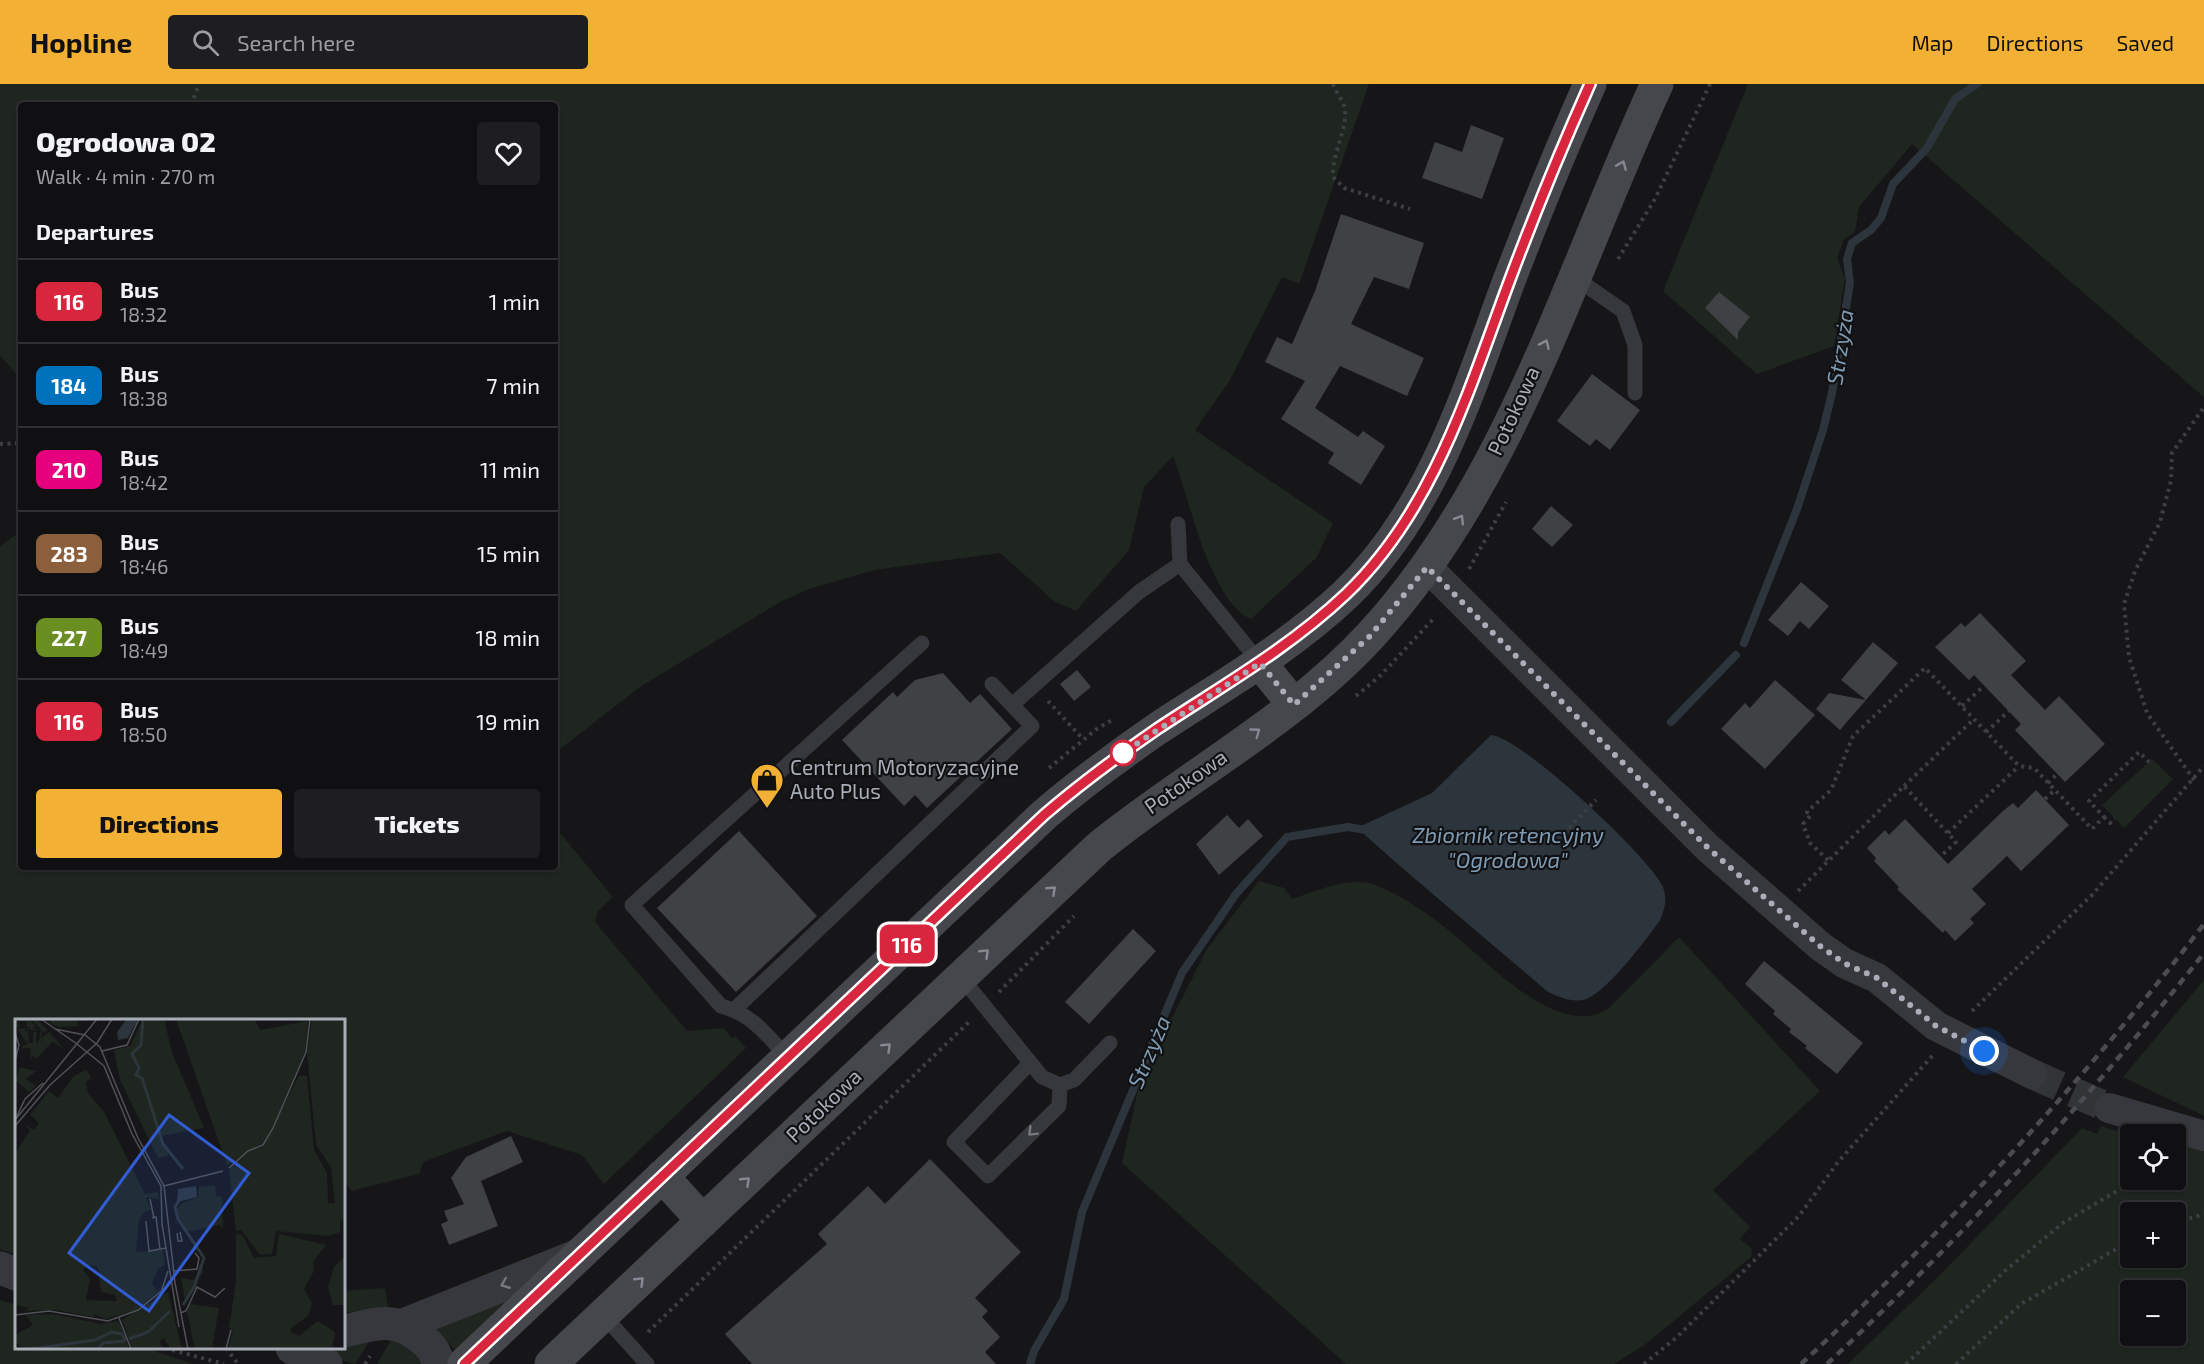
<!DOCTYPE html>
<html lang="en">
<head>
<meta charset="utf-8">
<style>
	:root { --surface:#101012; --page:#1e1e20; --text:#f1f3f6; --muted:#9c9d9f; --line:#303032; --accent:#f2b134 }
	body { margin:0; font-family:"Exo 2",sans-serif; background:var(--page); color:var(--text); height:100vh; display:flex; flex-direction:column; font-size:22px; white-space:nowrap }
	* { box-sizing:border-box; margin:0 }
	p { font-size:20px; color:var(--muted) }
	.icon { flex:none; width:33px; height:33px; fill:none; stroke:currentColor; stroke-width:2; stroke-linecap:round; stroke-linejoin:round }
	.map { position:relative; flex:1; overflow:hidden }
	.side { position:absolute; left:18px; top:18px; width:540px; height:768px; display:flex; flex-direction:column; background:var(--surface); border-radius:6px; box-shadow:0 2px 4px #0004,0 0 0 2px var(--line) }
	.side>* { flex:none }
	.badge { padding:0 12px; border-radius:9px; font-size:21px; line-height:39px }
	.controls { position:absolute; left:2120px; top:1040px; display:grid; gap:12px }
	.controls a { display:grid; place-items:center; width:66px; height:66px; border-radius:6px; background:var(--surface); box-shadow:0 2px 4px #0004,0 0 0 2px var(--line); font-size:30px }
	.you { position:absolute; width:30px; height:30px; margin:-15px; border:4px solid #fff; border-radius:50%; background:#1a73e8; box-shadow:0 0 0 9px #1a73e833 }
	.map>.badge { position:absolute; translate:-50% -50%; box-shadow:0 0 0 3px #fff }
	h2 { padding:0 18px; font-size:22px; line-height:54px }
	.round { display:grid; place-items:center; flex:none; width:63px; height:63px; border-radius:6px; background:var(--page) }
	.headline { display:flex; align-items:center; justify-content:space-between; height:102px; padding:0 18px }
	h1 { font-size:28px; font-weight:800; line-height:45px }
	.button { display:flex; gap:12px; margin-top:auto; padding:12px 18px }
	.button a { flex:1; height:69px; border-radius:6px; background:var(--accent); color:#111; font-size:24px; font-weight:800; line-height:69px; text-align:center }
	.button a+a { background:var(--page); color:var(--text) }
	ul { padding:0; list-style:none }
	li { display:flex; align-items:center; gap:18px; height:84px; padding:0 18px; border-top:2px solid var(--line) }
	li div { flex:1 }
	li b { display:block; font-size:22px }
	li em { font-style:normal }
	li .badge { min-width:66px; font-weight:700; text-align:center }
	header { display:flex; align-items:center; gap:36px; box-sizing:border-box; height:84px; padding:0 30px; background:var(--accent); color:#111 }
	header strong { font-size:28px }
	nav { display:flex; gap:33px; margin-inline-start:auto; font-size:21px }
	.search { width:420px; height:54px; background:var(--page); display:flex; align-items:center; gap:15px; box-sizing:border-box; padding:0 21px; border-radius:6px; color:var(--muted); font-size:22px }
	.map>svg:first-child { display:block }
	.green { fill:#1e261f; fill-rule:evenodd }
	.water { fill:#2c353c }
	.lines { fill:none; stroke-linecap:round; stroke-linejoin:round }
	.stream { stroke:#2c353c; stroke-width:8 }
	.building { fill:#404145 }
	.minor-tunnel { stroke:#333438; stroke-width:30; stroke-dasharray:30 15; stroke-linecap:butt }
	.path { stroke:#3d3f44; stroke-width:4; stroke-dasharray:3 4.5; stroke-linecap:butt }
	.service { stroke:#37383d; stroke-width:15 }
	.minor { stroke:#37383d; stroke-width:30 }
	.tertiary { stroke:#37383d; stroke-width:33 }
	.secondary { stroke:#45474d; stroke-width:33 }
	.rail { stroke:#4a4c52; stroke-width:4.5; stroke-dasharray:8 6; stroke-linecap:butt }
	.oneway { stroke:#858993 }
	.oneway2 { stroke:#757881 }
	.line-casing { stroke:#fff; stroke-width:14 }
	.line { stroke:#d7263d; stroke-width:9 }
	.walk { stroke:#a8adb8; stroke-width:6; stroke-dasharray:0 10.8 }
	.stop-dot { fill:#fff; stroke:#d7263d; stroke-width:3 }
	.labels { text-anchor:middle; stroke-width:4.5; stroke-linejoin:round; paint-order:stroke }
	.street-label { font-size:21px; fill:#a8adb8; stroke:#111113 }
	.poi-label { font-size:21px; fill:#a8adb8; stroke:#111113; text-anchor:start }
	.water-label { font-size:22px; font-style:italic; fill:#7f9bb3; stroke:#111113 }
	.inset-river { fill:none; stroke:#2c353c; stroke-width:3 }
	.inset-road { fill:none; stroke:#505258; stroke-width:1.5 }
	.view { fill:#325cd3; fill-opacity:0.15; stroke:#325cd3; stroke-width:3 }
	.inset-edge { fill:none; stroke:#a8adb8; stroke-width:3 }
</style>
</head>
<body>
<header>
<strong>Hopline</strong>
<div class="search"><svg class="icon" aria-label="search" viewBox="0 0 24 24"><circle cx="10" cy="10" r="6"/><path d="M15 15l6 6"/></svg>Search here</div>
<nav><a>Map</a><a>Directions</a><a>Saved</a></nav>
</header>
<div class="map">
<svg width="2204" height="1280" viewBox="0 0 2204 1280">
	<rect width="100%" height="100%" fill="#161618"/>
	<path class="green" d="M 0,0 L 1369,0 L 1299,200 L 1282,193 L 1230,296 L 1195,346 L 1333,439 L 1316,474 L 1251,535 C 1209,517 1189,412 1173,372 L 1144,403 L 1129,466 L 1076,527 L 1054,517 L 1000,469 L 874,486 L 809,505 L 780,518 L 640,603 L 555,669 L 555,21 L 21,21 L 21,296 L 0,271 Z
		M 1748,0 L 2204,0 L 2204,313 L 1912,60 L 1859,123 L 1855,148 L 1844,155 L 1837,175 L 1845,194 L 1834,262 L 1757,290 L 1663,207 Z
		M 21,447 L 21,783 L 555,783 L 555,743 L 613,813 L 598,827 L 595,838 L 687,947 L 723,944 L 732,954 L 735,952 L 746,964 L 604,1100 L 582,1071 L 507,1047 L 423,1078 L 419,1090 L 351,1107 L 344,1096 L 344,936 L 16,936 L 16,1171 L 0,1165 L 0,462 Z
		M 2152,675 L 2173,695 L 2124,744 L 2102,721 Z
		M 1259,797 L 1284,804 L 1292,815 C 1316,808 1346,792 1372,800 C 1395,807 1428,830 1447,845 C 1485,874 1556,957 1608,925 L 1679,853 L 1820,1007 L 1713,1106 L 1750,1143 L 1740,1155 L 1752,1165 L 1751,1173 L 1646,1260 L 1614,1280 L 1346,1280 L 1122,1079 L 1140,997 L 1207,865 Z
		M 2204,896 L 2204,1032 L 2123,993 Z
		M 2101,1042 L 2130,1051 L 2130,1095 L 2175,1095 L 2175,1057 L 2204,1064 L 2204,1280 L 1848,1280 L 1942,1189 L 2082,1044 L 2097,1050 ZM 2130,1128 L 2175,1128 L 2175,1173 L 2130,1173 ZM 2130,1206 L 2175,1206 L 2175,1251 L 2130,1251 Z
		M 385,1204 L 388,1223 L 344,1229 L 344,1207 Z
		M 0,1216 L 16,1221 L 16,1264 L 145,1264 L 193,1280 L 0,1280 Z
		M 508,1216 L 459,1266 L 454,1265 L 437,1245 Z
		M 373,1251 L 355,1280 L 318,1270 L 312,1264 L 344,1264 L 344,1254 Z
		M 391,1256 L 425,1271 L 430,1280 L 377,1280 Z"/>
	<path class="water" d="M 1491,651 C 1521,653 1647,771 1662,801 C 1668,814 1665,824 1660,836 C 1647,855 1604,912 1583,916 C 1570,918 1559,913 1548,908 L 1401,783 L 1365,751 L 1361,742 L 1432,709 Z"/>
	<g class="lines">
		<path class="stream" d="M 1744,559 L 1797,425 L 1823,346 L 1832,309 L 1850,199 L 1847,175 L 1852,159 L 1871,146 L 1881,134 L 1893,100 L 1927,64 L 1955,15 L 1977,0
			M 1671,638 L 1736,571
			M 1030,1280 L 1034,1267 L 1064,1215 L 1082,1128 L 1182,889 L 1236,810 L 1287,753 L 1348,743 L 1372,747"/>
	</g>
	<path class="building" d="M 1471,41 L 1504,54 L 1482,115 L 1422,94 L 1435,58 L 1462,68 Z
		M 1341,130 L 1424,159 L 1409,205 L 1374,193 L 1351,240 L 1424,274 L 1407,312 L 1340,282 L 1315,324 L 1358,353 L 1363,347 L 1385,362 L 1361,401 L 1328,379 L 1334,369 L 1281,335 L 1305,297 L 1265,278 L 1277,253 L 1292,260 L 1315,207 Z
		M 1719,208 L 1750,233 L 1738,248 L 1738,256 L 1705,224 Z
		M 1592,290 L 1640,326 L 1610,366 L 1596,355 L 1590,362 L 1557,337 Z
		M 1551,422 L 1573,441 L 1552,463 L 1532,445 Z
		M 1801,498 L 1829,522 L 1809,545 L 1800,537 L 1788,552 L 1768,536 Z
		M 1980,529 L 2026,577 L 2011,591 L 2045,626 L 2059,612 L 2105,660 L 2065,698 L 2015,646 L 2021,640 L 1974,591 L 1969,596 L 1935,563 L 1961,539 L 1965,543 Z
		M 1873,558 L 1898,579 L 1866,616 L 1841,596 Z
		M 1077,586 L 1091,603 L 1074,617 L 1060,600 Z
		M 943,589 L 970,619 L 980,610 L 1012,645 L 927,724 L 915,711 L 904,722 L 842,656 L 893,608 L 897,613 L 915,596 Z
		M 1775,596 L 1815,631 L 1765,685 L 1721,645 L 1745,619 L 1750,624 Z
		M 1829,609 L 1866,616 L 1840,646 L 1816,625 Z
		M 2036,706 L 2069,741 L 2021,787 L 2007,772 L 1972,805 L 1986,820 L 1970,835 L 1974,839 L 1955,857 L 1945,846 L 1943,849 L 1897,805 L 1899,803 L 1874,777 L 1876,774 L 1867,764 L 1885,746 L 1889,751 L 1905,735 L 1948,780 L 2003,727 L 2013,719 L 2018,724 Z
		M 1227,731 L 1239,744 L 1248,735 L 1263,752 L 1219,791 L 1196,760 Z
		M 739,747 L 817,832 L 736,908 L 657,824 Z
		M 1133,845 L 1156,867 L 1089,940 L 1065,918 Z
		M 1764,877 L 1863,959 L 1837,990 L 1805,964 L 1807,962 L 1789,948 L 1791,945 L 1773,930 L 1775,927 L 1745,900 Z
		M 511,1052 L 523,1078 L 481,1097 L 498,1142 L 449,1161 L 441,1140 L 448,1137 L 444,1127 L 464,1120 L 451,1094 L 466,1073 Z
		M 930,1075 L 1021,1168 L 975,1214 L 988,1227 L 982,1233 L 1000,1253 L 985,1268 L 996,1280 L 752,1280 L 725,1250 L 827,1160 L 818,1150 L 868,1102 L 885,1120 Z"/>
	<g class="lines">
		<path class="minor-tunnel" d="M 2032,990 L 2109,1024"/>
		<path class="path" d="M 1333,0 C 1336,9 1344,17 1345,26 C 1347,48 1332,68 1333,93 L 1344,104 L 1410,125
			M 191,21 L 199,0
			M 1618,175 L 1655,115 L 1710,0
			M 0,360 L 21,359
			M 1469,485 L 1506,418
			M 1356,612 L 1381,591 L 1435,533
			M 1048,617 L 1083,655
			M 1962,622 L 1984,602
			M 1986,648 L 2019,618 L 2007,605
			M 1049,684 L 1098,644 L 1112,636
			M 2194,696 L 2147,629 L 2129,573 L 2124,520 L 2135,487 L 2160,438 L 2171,397 L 2172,369 L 2204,323
			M 2048,699 L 2063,684
			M 1904,702 L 1974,635
			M 2045,715 L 2055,706
			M 2104,733 L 2110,739 L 2115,734
			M 1569,744 L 1596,716
			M 1948,749 L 2019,682
			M 1828,776 L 1810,759 L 1803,740 L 1811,731 L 1807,728 L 1831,706 L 1853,652 L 1925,584 L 2019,682 L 2034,684 L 2092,745 L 2104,733 L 2089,717 L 2139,668 L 2149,678
			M 1798,807 L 1904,702 L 1956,758 L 1941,772
			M 999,908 L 1074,832
			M 1972,927 L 2092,811 L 2204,682
			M 2175,1139 L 2204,1130
			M 648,1248 L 970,937
			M 165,1264 L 224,1280
			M 226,1264 L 238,1280
			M 365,1280 L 370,1272
			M 1644,1280 L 1677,1253 L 1799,1132 L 1838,1078 L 1933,971
			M 1906,1280 L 2006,1186 L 2063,1139 L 2137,1095
			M 1956,1280 L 2021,1220 L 2130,1157"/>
		<path class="service" d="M 1574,193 L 1623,227 L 1635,261 L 1635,309
			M 1180,480 L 1260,579
			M 1012,621 L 1139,508 L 1180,480 L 1178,440
			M 961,893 L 1042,993 L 1060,1001 L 1074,996 L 1110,959
			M 734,926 L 1032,642 L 992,600
			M 788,974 C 767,951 752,930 721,922 L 632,821 L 922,559
			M 1030,979 L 954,1058 L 988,1092 L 1059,1022 L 1060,1001
			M 604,1232 L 647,1280"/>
		<path class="minor" d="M 1427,483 L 1708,764 L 1820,862 L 1844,879 L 1877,894 L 1936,942 L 2032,990
			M 2109,1024 L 2204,1052"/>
		<path class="tertiary" d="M 0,1184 L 16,1190
			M 403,1241 L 579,1171
			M 344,1247 C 373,1241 391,1232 417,1251 C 430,1260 434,1265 439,1280
			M 292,1264 L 326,1280"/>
		<path class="secondary" d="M 1260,579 L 1294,621
			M 662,1092 L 703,1137
			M 464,1280 L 1044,731 C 1080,700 1118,672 1157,645 C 1222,602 1289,564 1346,510 C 1432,427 1467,311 1507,202 C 1533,134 1560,67 1590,0
			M 551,1280 L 1099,763 C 1188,691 1293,636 1371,551 C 1513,396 1570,187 1657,0"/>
		<path class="rail" d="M 1801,1280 C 1947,1145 2083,998 2204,840
			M 1827,1280 C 1963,1153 2089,1015 2204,869"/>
	</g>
	<defs><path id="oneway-chevron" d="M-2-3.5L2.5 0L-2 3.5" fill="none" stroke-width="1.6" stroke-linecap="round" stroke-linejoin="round" transform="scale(1.5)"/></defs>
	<g class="oneway">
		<use href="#oneway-chevron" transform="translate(1622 81) rotate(-67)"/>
		<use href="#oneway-chevron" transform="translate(1545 260) rotate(-66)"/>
		<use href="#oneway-chevron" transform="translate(1460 435) rotate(-58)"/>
		<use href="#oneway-chevron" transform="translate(1256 648) rotate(-36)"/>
		<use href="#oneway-chevron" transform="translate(1052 806) rotate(-43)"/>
		<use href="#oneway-chevron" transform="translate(985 869) rotate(-44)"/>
		<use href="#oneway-chevron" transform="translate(887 963) rotate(-44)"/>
		<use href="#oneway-chevron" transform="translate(746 1097) rotate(-44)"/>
		<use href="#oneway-chevron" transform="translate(640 1197) rotate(-44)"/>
	</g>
	<g class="oneway2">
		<use href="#oneway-chevron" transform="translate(1032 1048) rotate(135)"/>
		<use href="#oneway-chevron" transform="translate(505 1200) rotate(158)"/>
	</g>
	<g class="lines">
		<defs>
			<path id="line" d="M 464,1280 L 1044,731 C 1080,700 1118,672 1157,645 C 1222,602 1289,564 1346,510 C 1433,427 1468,308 1509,198 C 1534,131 1561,65 1590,0"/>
		</defs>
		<use href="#line" class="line-casing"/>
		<use href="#line" class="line"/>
		<path class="walk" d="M 1123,669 L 1121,670 L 1260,579 L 1294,621 L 1370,552 L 1427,483 L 1708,764 L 1820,862 L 1844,879 L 1877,894 L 1936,942 L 1984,967"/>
	</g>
	<defs>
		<symbol id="shop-pin" viewBox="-11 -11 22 30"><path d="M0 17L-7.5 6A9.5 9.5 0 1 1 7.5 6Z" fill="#f2b134" stroke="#111113"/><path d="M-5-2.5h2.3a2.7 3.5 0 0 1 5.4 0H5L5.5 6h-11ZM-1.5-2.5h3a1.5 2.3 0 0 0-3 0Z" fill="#111"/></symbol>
	</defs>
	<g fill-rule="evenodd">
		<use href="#shop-pin" x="748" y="677" width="38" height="52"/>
	</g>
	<circle class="stop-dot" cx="1123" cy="669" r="12"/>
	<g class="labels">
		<g class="street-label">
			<text transform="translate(1514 327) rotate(-65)" y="7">Potokowa</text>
			<text transform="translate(1186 698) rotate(-35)" y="7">Potokowa</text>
			<text transform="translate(824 1022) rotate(-44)" y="7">Potokowa</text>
		</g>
		<g class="poi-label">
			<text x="790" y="691">Centrum Motoryzacyjne<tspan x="790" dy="24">Auto Plus</tspan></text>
		</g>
		<g class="water-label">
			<text transform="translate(1840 263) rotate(-81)" y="8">Strzyża</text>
			<text x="1508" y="759">Zbiornik retencyjny<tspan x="1508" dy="25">"Ogrodowa"</tspan></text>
			<text transform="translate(1149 968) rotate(-67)" y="8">Strzyża</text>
		</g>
	</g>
	<g transform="translate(15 935)">
		<rect width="330" height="330" fill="#161618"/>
		<path d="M 0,0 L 14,0 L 21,8 L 17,9 L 21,10 L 22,12 L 13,10 L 14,24 L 18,24 L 18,13 L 22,13 L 21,26 L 24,22 L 26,11 L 16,0 L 22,0 L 33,12 L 27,13 L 26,19 L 34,13 L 52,33 L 38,22 L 21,40 L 17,37 L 16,43 L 15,29 L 8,29 L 6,41 L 7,27 L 13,25 L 2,10 L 10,9 L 11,15 L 12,10 L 16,8 L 11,8 L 12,2 L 3,2 L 5,8 L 1,9 ZM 37,0 L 60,0 L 64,7 L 43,8 L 35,4 ZM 128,0 L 149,0 L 157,33 L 189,109 L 145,117 L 154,131 L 152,137 L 143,139 L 105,61 L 99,31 L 115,27 ZM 161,0 L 239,0 L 245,11 L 293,2 L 290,33 L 257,110 L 248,125 L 212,146 ZM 297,0 L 330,0 L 330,201 L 325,202 L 325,213 L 313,217 L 261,212 L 257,235 L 245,236 L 226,211 L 221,212 L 214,151 L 232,133 L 247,128 L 284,57 L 292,57 L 299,131 L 312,154 L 313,184 L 320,184 L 316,149 L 301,125 L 292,33 ZM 5,48 L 21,52 L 11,60 L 21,67 L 14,73 L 0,61 ZM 71,51 L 76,58 L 71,64 L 73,74 L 89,93 L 130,175 L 143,173 L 144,180 L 131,178 L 136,191 L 129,193 L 124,201 L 121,233 L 148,231 L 150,246 L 143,250 L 137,264 L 142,272 L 148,265 L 144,272 L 121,291 L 90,300 L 79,295 L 79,298 L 41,291 L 9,292 L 15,289 L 0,286 L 0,135 L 15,111 L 8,105 L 19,111 L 24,104 L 15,96 L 34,72 L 43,79 L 59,57 ZM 76,246 L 83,248 L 86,273 L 100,276 L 102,282 L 71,281 L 75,260 L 68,250 ZM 200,166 L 201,177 L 207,178 L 208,210 L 205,206 L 172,213 L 161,191 L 166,185 L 183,178 L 184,168 ZM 221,214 L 228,217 L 239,239 L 261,237 L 264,215 L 311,226 L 298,243 L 299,252 L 289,270 L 297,284 L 293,297 L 276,309 L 276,313 L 284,317 L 303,302 L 320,313 L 317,330 L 213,330 L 218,311 L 214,309 L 221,262 ZM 330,237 L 330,286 L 318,286 L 313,268 L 319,248 ZM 187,246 L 188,253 L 170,282 L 166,259 L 179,261 ZM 153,273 L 167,330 L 155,330 L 149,319 L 144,323 L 150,330 L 117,330 L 107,301 ZM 175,285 L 204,289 L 197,330 L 180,330 L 172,293 ZM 37,295 L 86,305 L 104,302 L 114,330 L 11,330 L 0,324 L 0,316 L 18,306 L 11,296 L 0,298 L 9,296 Z" fill="#1e261f" fill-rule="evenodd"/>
		<path d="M 112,0 L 123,0 L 113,19 L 103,21 L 102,13 ZM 181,167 L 182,178 L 162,183 L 163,170 Z" fill="#2c353c"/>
		<path class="inset-river" d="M 128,0 L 126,26 L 117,35 L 124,49 L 121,56 L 127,59 L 148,125 L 168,150M 164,181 L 160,188 L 163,200 L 189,239 L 179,268 L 168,286M 114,320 L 133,313 L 155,292M 16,330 L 80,321 L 97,313 L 107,315 L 111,322M 83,330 L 88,324 L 109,322"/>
		<path class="inset-road" d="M 26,0 L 62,25M 40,10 L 70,16M 0,14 L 4,26 L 0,42M 70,16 L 85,28 L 123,119 L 149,167 L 160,264 L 173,330M 62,25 L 89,47 L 117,115 L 146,167 L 147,205 L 164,308M 87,32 L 112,26 L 124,0M 1,99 L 10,80 L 28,64M 0,101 L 82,0M 0,107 L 35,66 L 82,24 L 97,0M 214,149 L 233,132 L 248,126 L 258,109 L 291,33 L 295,0M 149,167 L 208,152M 135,180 L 139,199M 137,199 L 141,198 L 145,230M 131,202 L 134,232 L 151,229M 162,214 L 163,222 L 167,222 L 165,213M 158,252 L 182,250 L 184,239 L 180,234M 146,273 L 153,252M 165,294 L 171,292 L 182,268 L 200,278 L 210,269M 0,296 L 34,292 L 93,302 L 123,291 L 155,265M 104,299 L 116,330M 211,330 L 216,311"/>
		<path class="view" d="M 154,96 L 234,154 L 134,292 L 54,234 Z"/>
		<rect width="330" height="330" class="inset-edge"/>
	</g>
</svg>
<div class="controls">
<a><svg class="icon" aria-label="locate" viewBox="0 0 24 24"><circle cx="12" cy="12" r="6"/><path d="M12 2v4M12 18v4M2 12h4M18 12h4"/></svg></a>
<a>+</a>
<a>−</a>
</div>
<div class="you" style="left:1984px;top:967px"></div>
<b class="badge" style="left:907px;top:860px;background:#d7263d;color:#fff">116</b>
<section class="side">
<div class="headline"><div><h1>Ogrodowa 02</h1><p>Walk · 4 min · 270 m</p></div><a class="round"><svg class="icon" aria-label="heart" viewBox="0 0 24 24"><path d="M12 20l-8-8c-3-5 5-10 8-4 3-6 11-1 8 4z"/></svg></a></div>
<h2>Departures</h2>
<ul>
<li><span class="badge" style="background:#d7263d;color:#fff">116</span><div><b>Bus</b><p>18:32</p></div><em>1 min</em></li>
<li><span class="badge" style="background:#0072bc;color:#fff">184</span><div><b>Bus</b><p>18:38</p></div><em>7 min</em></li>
<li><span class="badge" style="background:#e6007e;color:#fff">210</span><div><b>Bus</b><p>18:42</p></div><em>11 min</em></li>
<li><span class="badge" style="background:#8b5e3c;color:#fff">283</span><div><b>Bus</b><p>18:46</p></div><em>15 min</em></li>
<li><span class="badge" style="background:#6b8e23;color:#fff">227</span><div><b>Bus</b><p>18:49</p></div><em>18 min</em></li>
<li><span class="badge" style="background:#d7263d;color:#fff">116</span><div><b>Bus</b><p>18:50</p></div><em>19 min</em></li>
</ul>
<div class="button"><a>Directions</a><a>Tickets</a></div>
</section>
</div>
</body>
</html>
